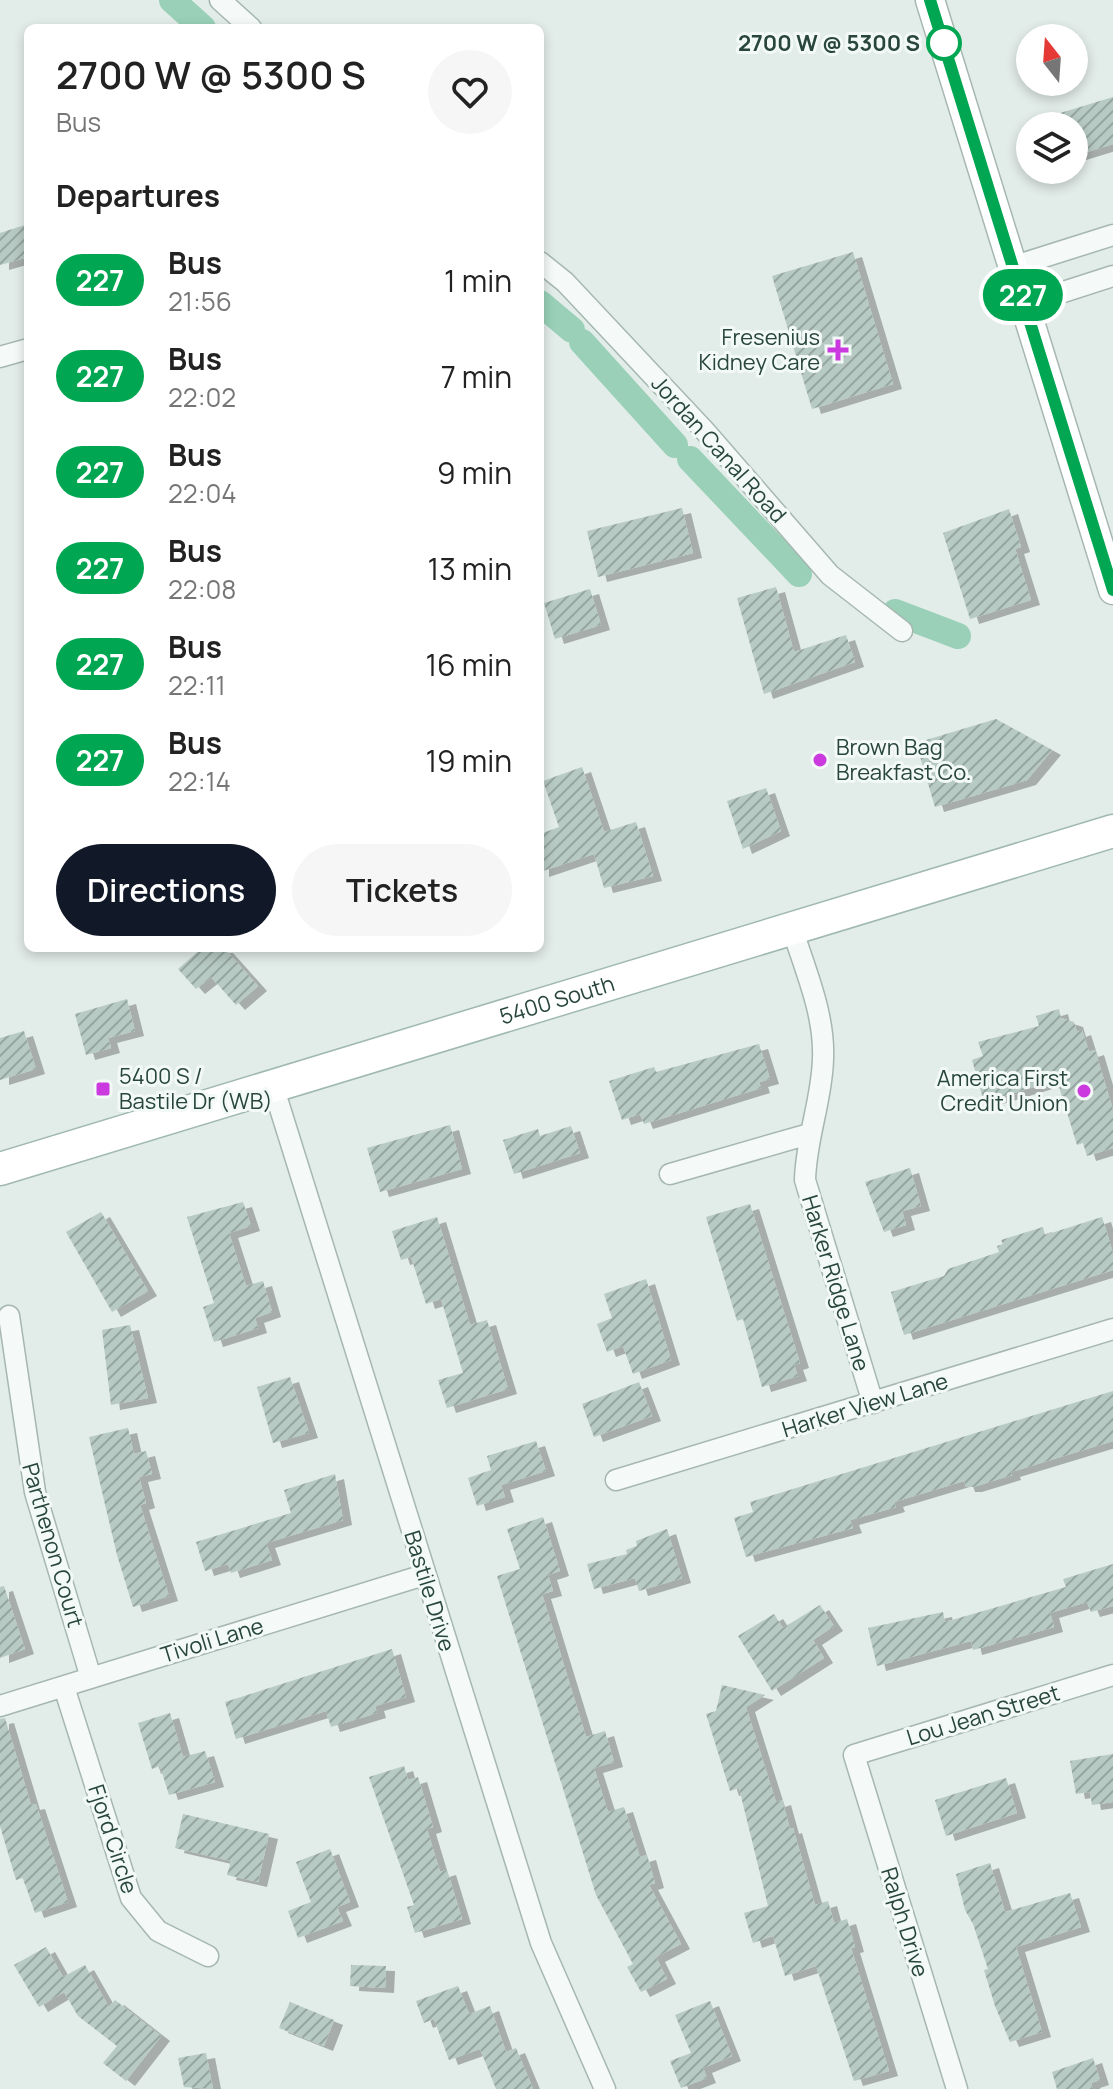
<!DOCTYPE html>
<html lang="en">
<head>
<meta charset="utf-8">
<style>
	:root { --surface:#fff; --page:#f6f6f6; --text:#222; --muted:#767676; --accent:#111827 }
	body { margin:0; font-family:Manrope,sans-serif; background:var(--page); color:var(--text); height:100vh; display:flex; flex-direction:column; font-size:30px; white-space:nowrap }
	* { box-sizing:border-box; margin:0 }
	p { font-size:26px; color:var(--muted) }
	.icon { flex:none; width:44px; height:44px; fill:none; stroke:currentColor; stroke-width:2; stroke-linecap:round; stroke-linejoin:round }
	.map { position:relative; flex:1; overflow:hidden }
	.side { position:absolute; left:24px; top:24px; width:520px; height:928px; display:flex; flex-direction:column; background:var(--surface); border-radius:12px; box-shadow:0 4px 12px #0003 }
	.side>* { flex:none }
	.badge { padding:0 16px; border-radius:26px; font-size:28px; line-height:52px }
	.needle { width:52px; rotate:343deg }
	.tools { position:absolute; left:1016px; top:24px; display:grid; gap:16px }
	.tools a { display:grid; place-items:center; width:72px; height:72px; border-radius:50%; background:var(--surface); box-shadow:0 4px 12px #0003; font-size:40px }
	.map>.badge { position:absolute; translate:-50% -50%; box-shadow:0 0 0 4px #fff }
	h2 { padding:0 32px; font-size:30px; line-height:72px }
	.round { display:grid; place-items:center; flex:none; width:84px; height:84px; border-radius:42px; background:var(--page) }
	.overview { display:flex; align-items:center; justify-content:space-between; height:136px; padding:0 32px }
	h1 { font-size:38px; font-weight:600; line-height:60px }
	.button { display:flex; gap:16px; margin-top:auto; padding:16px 32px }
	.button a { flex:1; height:92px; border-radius:48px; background:var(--accent); color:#fff; font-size:32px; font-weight:600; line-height:92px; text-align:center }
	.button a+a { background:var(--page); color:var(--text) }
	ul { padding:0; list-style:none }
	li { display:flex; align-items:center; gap:24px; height:96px; padding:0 32px }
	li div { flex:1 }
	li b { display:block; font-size:30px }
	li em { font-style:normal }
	li .badge { min-width:88px; font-weight:700; text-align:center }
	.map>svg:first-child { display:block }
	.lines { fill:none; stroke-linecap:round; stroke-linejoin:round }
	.canal { stroke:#99d0b7; stroke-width:26 }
	.building { fill:url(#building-hatch); filter:url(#shadow) }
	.street-casing { stroke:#a6b7b1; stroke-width:23 }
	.secondary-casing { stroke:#a6b7b1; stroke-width:31 }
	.primary-casing { stroke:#a0b9b0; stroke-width:35 }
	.street { stroke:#f5faf8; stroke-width:20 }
	.secondary { stroke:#fff; stroke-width:28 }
	.primary { stroke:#fff; stroke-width:32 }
	.line-casing { stroke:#fff; stroke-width:18 }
	.line { stroke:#00a651; stroke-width:12 }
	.stop-dot { fill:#fff; stroke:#00a651; stroke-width:4 }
	.poi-dot { fill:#ca3ade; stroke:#f2f9f6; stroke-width:3 }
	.labels { text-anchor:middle; stroke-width:6; stroke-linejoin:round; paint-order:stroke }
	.stop-label { font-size:22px; font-weight:bold; fill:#28463c; stroke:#f2f9f6; text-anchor:end }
	.poi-label { font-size:22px; fill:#28463c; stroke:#f2f9f6; text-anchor:end }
	.street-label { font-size:22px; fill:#28463c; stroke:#f2f9f6 }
</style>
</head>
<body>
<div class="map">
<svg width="1113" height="2089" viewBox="0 0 1113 2089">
	<defs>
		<pattern id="building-hatch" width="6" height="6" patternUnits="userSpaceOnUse" patternTransform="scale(2)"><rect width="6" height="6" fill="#b8cac4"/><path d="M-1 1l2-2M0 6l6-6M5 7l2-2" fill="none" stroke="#96a6a0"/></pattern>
		<filter id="shadow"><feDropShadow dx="9" dy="5" stdDeviation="0" flood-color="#0004"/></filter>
	</defs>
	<rect width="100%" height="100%" fill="#e2ece8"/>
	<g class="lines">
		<path class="canal" d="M 172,0 L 203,28
			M 540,303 L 572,330
			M 582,342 L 675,445
			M 690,459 L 799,574
			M 895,612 L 958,636"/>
	</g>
	<path class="building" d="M 1113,97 L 1113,144 L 1074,156 L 1074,126 L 1035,126 L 1034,121 Z
		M 28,224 L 28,257 L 0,265 L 0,233 Z
		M 853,252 L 893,384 L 812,409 L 772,276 Z
		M 682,508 L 693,553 L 598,577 L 587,531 Z
		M 1009,509 L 1021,547 L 1015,549 L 1031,600 L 970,619 L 943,533 Z
		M 776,587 L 794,652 L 846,635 L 855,662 L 764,694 L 737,598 Z
		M 590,589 L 601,625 L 555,639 L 544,603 Z
		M 996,719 L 1052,750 L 1027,780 L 935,807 L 916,743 Z
		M 582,767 L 604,832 L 636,822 L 653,876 L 604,888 L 594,854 L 540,872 L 540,834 L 559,827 L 543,781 Z
		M 766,788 L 781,831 L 743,849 L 727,801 Z
		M 202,948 L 224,948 L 258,986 L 236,1005 L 211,977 L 196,989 L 178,969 Z
		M 127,999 L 135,1031 L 108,1038 L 111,1048 L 86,1055 L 75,1014 Z
		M 1059,1009 L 1061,1018 L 1074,1022 L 1077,1032 L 1082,1030 L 1089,1052 L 1095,1050 L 1113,1110 L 1113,1148 L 1087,1156 L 1083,1143 L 1077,1145 L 1057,1080 L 984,1102 L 972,1060 L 983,1056 L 978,1042 L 1039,1026 L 1036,1016 Z
		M 24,1031 L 36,1069 L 0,1080 L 0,1038 Z
		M 759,1044 L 770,1079 L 759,1082 L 761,1088 L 644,1124 L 640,1114 L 622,1120 L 609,1081 L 654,1067 L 656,1072 Z
		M 450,1125 L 462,1169 L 380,1192 L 367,1148 Z
		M 571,1126 L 580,1153 L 514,1174 L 503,1140 L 538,1129 L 540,1136 Z
		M 910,1168 L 921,1206 L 902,1211 L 906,1225 L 884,1232 L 865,1182 Z
		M 243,1202 L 251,1226 L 229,1233 L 246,1286 L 263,1281 L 272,1312 L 255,1318 L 258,1328 L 214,1342 L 203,1307 L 214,1303 L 187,1217 Z
		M 750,1204 L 800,1363 L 794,1365 L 798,1376 L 762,1387 L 743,1319 L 737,1321 L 706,1217 Z
		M 101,1212 L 148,1291 L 112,1312 L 66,1232 Z
		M 437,1217 L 470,1325 L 487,1320 L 508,1389 L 447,1408 L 438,1380 L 463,1373 L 441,1299 L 426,1304 L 411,1257 L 401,1260 L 392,1231 Z
		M 1102,1217 L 1113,1253 L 1113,1270 L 904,1335 L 891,1292 L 944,1276 L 948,1269 L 999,1252 L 997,1246 L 1003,1244 L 1001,1240 L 1043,1227 L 1045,1235 Z
		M 646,1279 L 671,1360 L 633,1374 L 623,1346 L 607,1352 L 597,1324 L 612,1318 L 604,1294 Z
		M 130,1325 L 148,1398 L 111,1405 L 102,1330 Z
		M 290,1377 L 309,1433 L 273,1443 L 257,1387 Z
		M 639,1382 L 652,1416 L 594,1437 L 582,1404 Z
		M 1113,1391 L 1113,1441 L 1011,1472 L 1012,1475 L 973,1487 L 966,1487 L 964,1481 L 894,1502 L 896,1507 L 850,1520 L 853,1528 L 746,1557 L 734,1518 L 753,1512 L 750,1502 Z
		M 128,1428 L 134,1454 L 146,1451 L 152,1474 L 139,1477 L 146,1503 L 140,1505 L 169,1596 L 133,1607 L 117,1555 L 89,1437 Z
		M 536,1441 L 546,1471 L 501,1485 L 505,1497 L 477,1506 L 468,1478 L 491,1470 L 487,1456 Z
		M 335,1474 L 343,1520 L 266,1543 L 272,1560 L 231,1573 L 228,1564 L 205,1571 L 196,1542 L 291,1513 L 284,1490 Z
		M 543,1517 L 560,1571 L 548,1575 L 553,1591 L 542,1594 L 586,1737 L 605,1731 L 614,1762 L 594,1768 L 608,1812 L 624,1807 L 640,1857 L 647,1855 L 655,1883 L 649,1885 L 681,1944 L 656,1957 L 667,1979 L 641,1992 L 627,1967 L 633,1964 L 596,1895 L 497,1576 L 520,1569 L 507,1529 Z
		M 667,1529 L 682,1578 L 639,1591 L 635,1578 L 594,1589 L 587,1564 L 627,1554 L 626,1550 L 637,1546 L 636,1541 Z
		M 1113,1564 L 1113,1606 L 1091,1612 L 1087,1602 L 1050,1613 L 1054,1627 L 973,1650 L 971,1641 L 877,1666 L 868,1628 L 943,1612 L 945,1622 L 1066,1587 L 1063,1579 Z
		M 4,1586 L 25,1649 L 0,1658 L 0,1587 Z
		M 820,1605 L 834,1626 L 813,1640 L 824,1658 L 772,1691 L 738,1636 L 774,1614 L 783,1628 Z
		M 392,1649 L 406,1697 L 375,1706 L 377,1713 L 331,1727 L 326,1711 L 236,1739 L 225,1702 Z
		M 722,1685 L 765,1695 L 746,1707 L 776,1802 L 782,1800 L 790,1829 L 793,1828 L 815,1905 L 828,1901 L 834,1923 L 847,1919 L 855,1947 L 851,1948 L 889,2071 L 854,2081 L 816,1966 L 785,1976 L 773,1936 L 753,1943 L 744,1913 L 768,1906 L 739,1788 L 730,1791 L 706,1714 L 716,1711 Z
		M 170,1713 L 183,1757 L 205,1751 L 215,1782 L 169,1795 L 160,1766 L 152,1769 L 138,1723 Z
		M 5,1718 L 31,1805 L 36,1804 L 68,1902 L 35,1913 L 23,1878 L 16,1880 L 0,1826 L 0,1719 Z
		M 1113,1754 L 1113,1802 L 1092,1805 L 1090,1792 L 1076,1794 L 1070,1761 Z
		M 404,1766 L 408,1780 L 418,1777 L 433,1827 L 427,1829 L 440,1872 L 447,1870 L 462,1919 L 415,1933 L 407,1907 L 414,1905 L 369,1777 Z
		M 1006,1778 L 1017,1813 L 946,1836 L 935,1800 Z
		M 183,1814 L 269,1834 L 258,1882 L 227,1875 L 231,1861 L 175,1848 Z
		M 330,1849 L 350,1902 L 337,1907 L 343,1921 L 298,1938 L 288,1911 L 311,1902 L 296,1862 Z
		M 990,1863 L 1005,1912 L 1070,1893 L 1081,1927 L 1016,1947 L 1042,2032 L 1010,2042 L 995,2006 L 984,1970 L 988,1969 L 973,1924 L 965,1910 L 956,1874 Z
		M 46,1947 L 63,1977 L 85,1965 L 109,2007 L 115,2000 L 161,2036 L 126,2081 L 103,2063 L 117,2046 L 78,2016 L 64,1992 L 39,2007 L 14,1965 Z
		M 351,1965 L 386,1966 L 385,1988 L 350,1986 Z
		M 458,1986 L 469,2014 L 490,2006 L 506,2052 L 516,2048 L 533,2089 L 496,2089 L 480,2049 L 449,2060 L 434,2019 L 424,2023 L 416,2001 Z
		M 710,2001 L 732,2056 L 703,2068 L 707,2078 L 681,2088 L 670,2061 L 691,2053 L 675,2015 Z
		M 290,2002 L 334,2020 L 324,2046 L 279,2028 Z
		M 206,2053 L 213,2089 L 184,2087 L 178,2058 Z
		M 1093,2058 L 1100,2080 L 1091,2083 L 1093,2089 L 1057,2089 L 1052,2072 Z"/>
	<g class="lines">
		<defs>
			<path id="street" d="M 220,0 L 251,28
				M 540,262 L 565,282 L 704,430 L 830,575 L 902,631
				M 1015,266 L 1113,235
				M 1026,304 L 1113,276
				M 0,357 L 28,349
				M 792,928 C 805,970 825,1014 823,1059 C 822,1100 806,1138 805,1180 L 873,1403
				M 273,1086 L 541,1943 L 605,2089
				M 670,1174 L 809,1134
				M 9,1316 L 35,1492 L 91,1678
				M 616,1480 L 1113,1329
				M 64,1687 L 131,1898 L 158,1931 L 208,1956
				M 0,1706 L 424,1575
				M 957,2089 L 854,1755 L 1113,1675"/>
			<path id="secondary" d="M 930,0 L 1113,590"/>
			<g id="primary">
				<path id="s1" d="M 0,1169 L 1113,831"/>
			</g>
		</defs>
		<use href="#street" class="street-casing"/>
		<use href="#secondary" class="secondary-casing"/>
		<use href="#primary" class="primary-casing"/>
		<use href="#street" class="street"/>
		<use href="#secondary" class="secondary"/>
		<use href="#primary" class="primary"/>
	</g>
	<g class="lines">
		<defs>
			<path id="line" d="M 930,0 L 1113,590"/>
		</defs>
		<use href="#line" class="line-casing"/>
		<use href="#line" class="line"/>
	</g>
	<circle class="stop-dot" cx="944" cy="43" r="16"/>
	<g class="poi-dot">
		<path d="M834 338h8v8h8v8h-8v8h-8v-8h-8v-8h8z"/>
		<circle cx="820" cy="760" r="8"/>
		<rect x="95" y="1081" width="16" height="16" rx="4"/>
		<circle cx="1084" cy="1091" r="8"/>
	</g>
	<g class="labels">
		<g class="stop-label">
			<text x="920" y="51">2700 W @ 5300 S</text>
		</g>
		<g class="poi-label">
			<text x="820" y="345">Fresenius<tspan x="820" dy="25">Kidney Care</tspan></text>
			<text x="836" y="755" text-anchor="start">Brown Bag<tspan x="836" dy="25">Breakfast Co.</tspan></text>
			<text x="119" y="1084" text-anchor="start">5400 S /<tspan x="119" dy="25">Bastile Dr (WB)</tspan></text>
			<text x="1068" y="1086">America First<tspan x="1068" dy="25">Credit Union</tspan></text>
		</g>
		<g class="street-label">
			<text transform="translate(719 449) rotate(48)" y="8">Jordan Canal Road</text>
			<text dy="8" stroke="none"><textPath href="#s1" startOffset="582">5400 South</textPath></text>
			<text transform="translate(836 1283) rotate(73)" y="8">Harker Ridge Lane</text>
			<text transform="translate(865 1405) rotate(-17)" y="8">Harker View Lane</text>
			<text transform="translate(53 1545) rotate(74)" y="8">Parthenon Court</text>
			<text transform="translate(430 1591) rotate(73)" y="8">Bastile Drive</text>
			<text transform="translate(212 1640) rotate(-17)" y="8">Tivoli Lane</text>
			<text transform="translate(983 1715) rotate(-17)" y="8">Lou Jean Street</text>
			<text transform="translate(113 1839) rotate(72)" y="8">Fjord Circle</text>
			<text transform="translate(905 1922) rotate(73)" y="8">Ralph Drive</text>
		</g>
	</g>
</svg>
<div class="tools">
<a><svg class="needle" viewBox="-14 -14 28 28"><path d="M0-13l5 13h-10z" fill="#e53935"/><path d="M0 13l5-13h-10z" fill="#767676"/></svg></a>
<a><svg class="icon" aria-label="layers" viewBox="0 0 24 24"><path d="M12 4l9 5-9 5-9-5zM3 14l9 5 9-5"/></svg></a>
</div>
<b class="badge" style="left:1023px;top:295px;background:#00a651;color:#fff">227</b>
<section class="side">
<div class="overview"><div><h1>2700 W @ 5300 S</h1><p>Bus</p></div><a class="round"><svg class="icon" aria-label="heart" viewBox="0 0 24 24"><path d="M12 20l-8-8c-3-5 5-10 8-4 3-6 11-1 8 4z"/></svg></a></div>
<h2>Departures</h2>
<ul>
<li><span class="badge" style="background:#00a651;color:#fff">227</span><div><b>Bus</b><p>21:56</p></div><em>1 min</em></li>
<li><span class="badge" style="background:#00a651;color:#fff">227</span><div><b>Bus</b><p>22:02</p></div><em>7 min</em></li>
<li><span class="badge" style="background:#00a651;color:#fff">227</span><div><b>Bus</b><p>22:04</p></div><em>9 min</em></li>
<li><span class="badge" style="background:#00a651;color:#fff">227</span><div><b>Bus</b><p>22:08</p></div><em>13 min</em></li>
<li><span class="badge" style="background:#00a651;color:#fff">227</span><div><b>Bus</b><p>22:11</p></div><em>16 min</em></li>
<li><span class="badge" style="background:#00a651;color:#fff">227</span><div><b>Bus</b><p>22:14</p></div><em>19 min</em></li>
</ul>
<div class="button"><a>Directions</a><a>Tickets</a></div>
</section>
</div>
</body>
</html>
